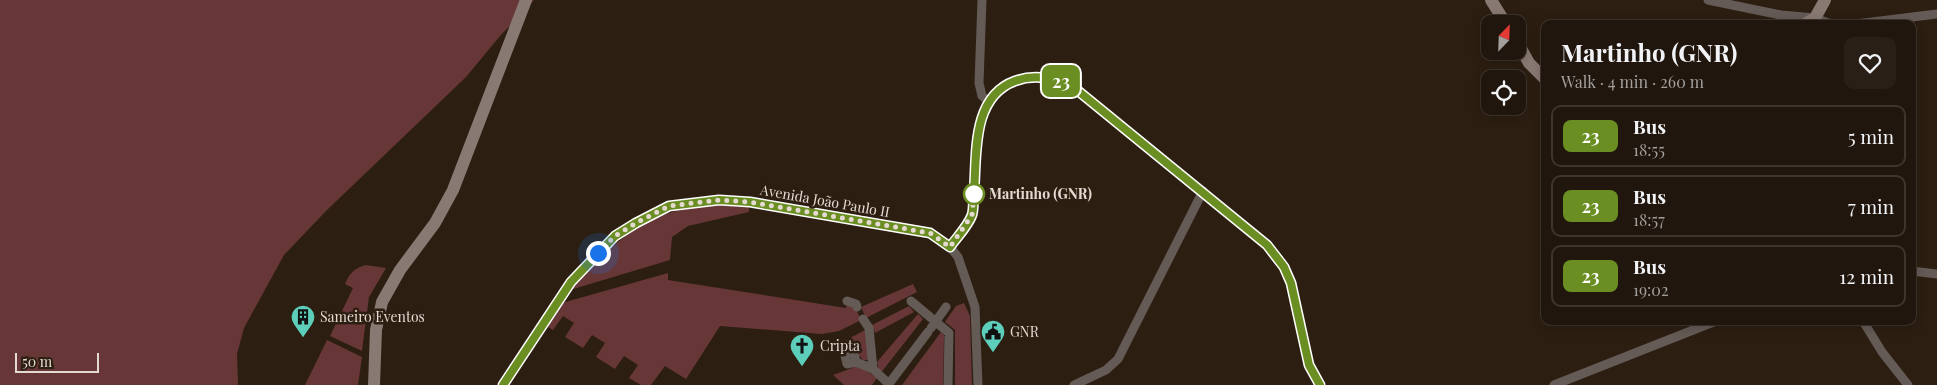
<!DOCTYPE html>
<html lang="en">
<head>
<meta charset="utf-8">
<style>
	:root { --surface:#21160d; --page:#291f16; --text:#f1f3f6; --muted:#a29f9d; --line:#3e352e }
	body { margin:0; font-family:"Playfair Display",serif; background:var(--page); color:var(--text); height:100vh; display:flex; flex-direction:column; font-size:19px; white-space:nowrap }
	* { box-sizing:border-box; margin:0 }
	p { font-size:16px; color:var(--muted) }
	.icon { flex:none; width:28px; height:28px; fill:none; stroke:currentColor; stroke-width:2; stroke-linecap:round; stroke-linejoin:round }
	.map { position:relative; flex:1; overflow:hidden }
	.details { position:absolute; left:1541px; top:20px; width:375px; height:305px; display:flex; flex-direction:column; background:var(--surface); border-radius:10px; box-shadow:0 2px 12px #0003,0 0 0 1px var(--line) }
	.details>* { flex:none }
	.badge { padding:0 10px; border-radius:8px; font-size:18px; line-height:32px }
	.needle { width:32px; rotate:23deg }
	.buttons { position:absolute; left:1481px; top:15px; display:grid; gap:10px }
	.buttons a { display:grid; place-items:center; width:45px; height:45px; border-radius:10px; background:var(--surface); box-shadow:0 2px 12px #0003,0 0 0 1px var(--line); font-size:25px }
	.scale { position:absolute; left:15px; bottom:12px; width:84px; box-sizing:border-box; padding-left:5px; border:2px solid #e4dad2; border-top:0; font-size:14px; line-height:18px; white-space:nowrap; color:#e4dad2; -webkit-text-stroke:4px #2c1e11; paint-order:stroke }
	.you { position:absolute; width:25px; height:25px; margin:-12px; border:4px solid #fff; border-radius:50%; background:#1a73e8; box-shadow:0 0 0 8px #1a73e833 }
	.map>.badge { position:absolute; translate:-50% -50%; box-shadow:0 0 0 2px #fff }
	.round { display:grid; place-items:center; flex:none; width:52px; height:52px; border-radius:10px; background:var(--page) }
	.head { display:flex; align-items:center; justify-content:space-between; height:85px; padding:0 20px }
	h1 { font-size:24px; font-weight:700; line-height:38px }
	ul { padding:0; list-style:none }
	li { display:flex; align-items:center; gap:15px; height:62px; margin:0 10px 8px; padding:0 10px; border:2px solid var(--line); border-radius:10px }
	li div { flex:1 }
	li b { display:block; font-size:19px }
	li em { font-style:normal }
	li .badge { min-width:55px; font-weight:700; text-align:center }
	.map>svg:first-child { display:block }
	.green { fill:#673738 }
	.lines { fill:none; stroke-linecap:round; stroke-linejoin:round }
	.street { stroke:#645a56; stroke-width:9 }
	.secondary { stroke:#897973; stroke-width:12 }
	.line-casing { stroke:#fff; stroke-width:11 }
	.line { stroke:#6b8e23; stroke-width:8 }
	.walk { stroke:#e4dad2; stroke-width:5; stroke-dasharray:0 9 }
	.stop-dot { fill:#fff; stroke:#6b8e23; stroke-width:2.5 }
	.labels { text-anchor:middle; stroke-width:5; stroke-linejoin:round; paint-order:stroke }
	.stop-label { font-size:14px; font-weight:bold; fill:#e4dad2; stroke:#2c1e11; text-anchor:start }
	.street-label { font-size:14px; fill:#e4dad2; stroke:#2c1e11 }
	.poi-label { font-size:14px; fill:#e4dad2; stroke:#2c1e11; text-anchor:start }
</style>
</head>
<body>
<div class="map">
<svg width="1937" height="385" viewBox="0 0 1937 385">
	<rect width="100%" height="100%" fill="#2c1e11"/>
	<path class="green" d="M 0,0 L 534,0 L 500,36 L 466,77 L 326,211 L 284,255 L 244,328 L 237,354 L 238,385 L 0,385 Z
		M 718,205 L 749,207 L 749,212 L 688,226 L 672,237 L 670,260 L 570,290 C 594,259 635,223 672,212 C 686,208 703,207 718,205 Z
		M 366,265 L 386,268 L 369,297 L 362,351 L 330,336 L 353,288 L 345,284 C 350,273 354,268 366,265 Z
		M 668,273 L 668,280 L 846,308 L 847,303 L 856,309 L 861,320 L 839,331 L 822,334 L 720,326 L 686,379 L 665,366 L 651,385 L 641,385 L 629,378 L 638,365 L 624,356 L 615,369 L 596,357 L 605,343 L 592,335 L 583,348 L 565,337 L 574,323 L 563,316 L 553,330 L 548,327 L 562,303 Z
		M 913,284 L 917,292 L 866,318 L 861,307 Z
		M 964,303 L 970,316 L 972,385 L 955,385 L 955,330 L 945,322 L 956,306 Z
		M 909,306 L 914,312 L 875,333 L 872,325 Z
		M 918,314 L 923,319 L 880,374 L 877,362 Z
		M 865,330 L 870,356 L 867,360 L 863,360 L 858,354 L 848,349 L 838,353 L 828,350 Z
		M 941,332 L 944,335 L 943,385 L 902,385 Z
		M 327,340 L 362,357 L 358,385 L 305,385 Z
		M 855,367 L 861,367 L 877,378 L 872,385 L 844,385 L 833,375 Z"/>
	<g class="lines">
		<path class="street" d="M 982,0 L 979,83 L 982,96 L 990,102
			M 1708,0 L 1781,15 L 1815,18 L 1831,24
			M 1856,24 L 1937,14
			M 950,247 C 957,237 967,226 972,215 C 974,209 973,199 974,192 C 977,155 971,97 1015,81 C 1037,72 1057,79 1077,90 L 1267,245 L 1284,267 L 1291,283 L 1309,365 L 1320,385
			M 1912,271 L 1937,274
			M 847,301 L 856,304 L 857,307
			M 911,301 L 949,333 L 948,385
			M 863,319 L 869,328 L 873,369 L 889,384
			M 1863,321 L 1882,352 L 1908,385
			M 931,328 L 946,307
			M 856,362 L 854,353 L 850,352 L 845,356 L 847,364 L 856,362 L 873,369
			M 503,385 L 571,282 L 615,236 L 636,223 L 669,206 L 719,200 L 750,202 L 930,233 L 950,247 L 958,257 L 975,307 L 978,385
			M 888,385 L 928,332
			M 1074,385 L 1106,370 L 1118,359 L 1203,191
			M 1554,385 L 1716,321"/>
		<path class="secondary" d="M 1491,0 L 1506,24
			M 1805,24 L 1815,18 L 1825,0
			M 1518,43 L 1529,63 L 1545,79
			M 374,385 L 376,330 L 382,302 L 400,270 L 435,223 L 453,190 L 526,0"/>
	</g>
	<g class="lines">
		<defs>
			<path id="line" d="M 503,385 L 571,282 L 615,236 L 636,223 L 669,206 L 719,200 L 750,202 L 930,233 L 950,247 C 957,237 968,226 972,215 C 974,209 973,199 974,192 C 977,155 971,97 1015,81 C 1037,73 1057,79 1077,90 L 1267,245 L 1284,267 L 1291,283 L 1309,365 L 1320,385"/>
		</defs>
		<use href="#line" class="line-casing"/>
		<use href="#line" class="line"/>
		<path class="walk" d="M 598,253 L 615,236 L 636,223 L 669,206 L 719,200 L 750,202 L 930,233 L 950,247 L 972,215 L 974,194"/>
	</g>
	<defs>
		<symbol id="building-pin" viewBox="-11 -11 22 30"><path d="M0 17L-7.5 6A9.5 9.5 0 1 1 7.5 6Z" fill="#5cceba" stroke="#2c1e11"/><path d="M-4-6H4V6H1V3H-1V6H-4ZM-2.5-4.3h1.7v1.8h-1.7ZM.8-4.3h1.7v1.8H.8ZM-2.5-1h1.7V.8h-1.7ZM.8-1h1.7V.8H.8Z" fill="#111"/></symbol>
		<symbol id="civic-pin" viewBox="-11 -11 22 30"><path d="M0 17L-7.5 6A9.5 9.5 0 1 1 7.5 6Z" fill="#5cceba" stroke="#2c1e11"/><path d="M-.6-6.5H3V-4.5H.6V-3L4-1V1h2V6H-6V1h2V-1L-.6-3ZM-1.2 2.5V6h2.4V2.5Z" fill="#111"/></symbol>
		<symbol id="church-pin" viewBox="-11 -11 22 30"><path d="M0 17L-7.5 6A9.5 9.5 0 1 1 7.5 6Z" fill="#5cceba" stroke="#2c1e11"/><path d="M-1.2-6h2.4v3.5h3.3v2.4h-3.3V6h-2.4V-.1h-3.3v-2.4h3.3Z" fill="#111"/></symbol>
	</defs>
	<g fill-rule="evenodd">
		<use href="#building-pin" x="289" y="303" width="28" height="38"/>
		<use href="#civic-pin" x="979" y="318" width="28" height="38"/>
		<use href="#church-pin" x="788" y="332" width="28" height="38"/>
	</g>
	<circle class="stop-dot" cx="974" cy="194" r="10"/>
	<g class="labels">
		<g class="stop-label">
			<text x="989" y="199">Martinho (GNR)</text>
		</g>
		<g class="street-label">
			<text transform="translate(825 201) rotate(10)" y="5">Avenida João Paulo II</text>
		</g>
		<g class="poi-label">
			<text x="320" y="322">Sameiro Eventos</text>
			<text x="1010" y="337">GNR</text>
			<text x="820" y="351">Cripta</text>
		</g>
	</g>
</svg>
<div class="buttons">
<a><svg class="needle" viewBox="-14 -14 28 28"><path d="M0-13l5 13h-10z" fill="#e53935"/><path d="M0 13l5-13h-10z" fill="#a29f9d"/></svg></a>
<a><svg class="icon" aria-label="locate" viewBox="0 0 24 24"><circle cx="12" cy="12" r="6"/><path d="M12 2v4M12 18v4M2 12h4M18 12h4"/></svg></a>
</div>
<div class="scale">50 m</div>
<div class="you" style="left:598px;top:253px"></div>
<b class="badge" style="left:1061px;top:81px;background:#6b8e23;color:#fff">23</b>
<section class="details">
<div class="head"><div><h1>Martinho (GNR)</h1><p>Walk · 4 min · 260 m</p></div><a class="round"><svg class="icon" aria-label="heart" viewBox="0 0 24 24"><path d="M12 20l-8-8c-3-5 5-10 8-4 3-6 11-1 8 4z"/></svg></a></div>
<ul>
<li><span class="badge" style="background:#6b8e23;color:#fff">23</span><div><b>Bus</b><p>18:55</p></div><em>5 min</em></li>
<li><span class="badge" style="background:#6b8e23;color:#fff">23</span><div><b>Bus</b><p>18:57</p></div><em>7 min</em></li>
<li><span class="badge" style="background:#6b8e23;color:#fff">23</span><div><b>Bus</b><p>19:02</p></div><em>12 min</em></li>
</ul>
</section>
</div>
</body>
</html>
